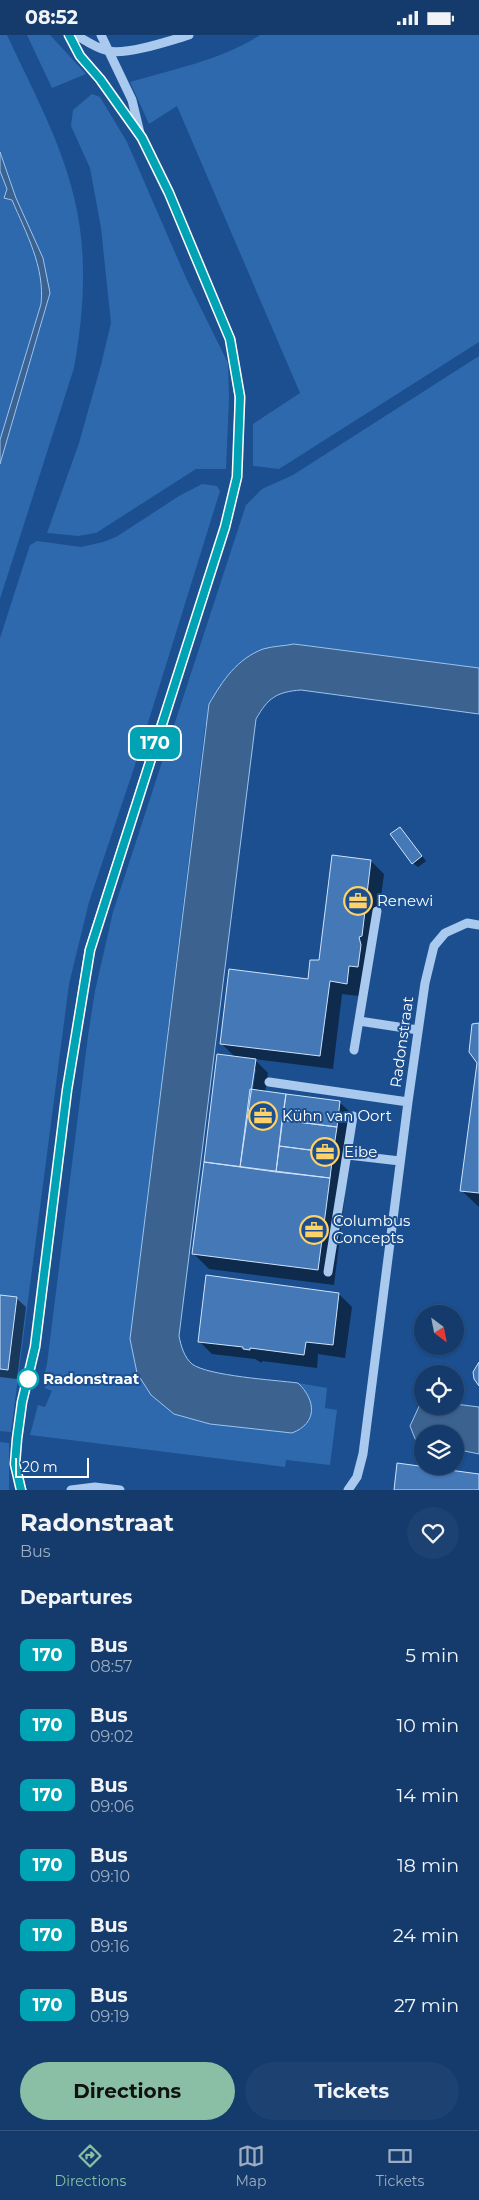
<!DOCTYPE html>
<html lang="en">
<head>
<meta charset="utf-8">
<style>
	:root { --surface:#143b6b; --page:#1d4271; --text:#f1f3f6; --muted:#9dadc1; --line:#33557e; --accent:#8abfa5 }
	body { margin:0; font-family:Montserrat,sans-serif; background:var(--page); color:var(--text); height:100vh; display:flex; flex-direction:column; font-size:19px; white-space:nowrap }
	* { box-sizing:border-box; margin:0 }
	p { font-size:16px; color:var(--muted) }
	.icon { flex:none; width:28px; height:28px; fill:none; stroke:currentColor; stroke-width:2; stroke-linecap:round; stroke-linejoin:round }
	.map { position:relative; height:1455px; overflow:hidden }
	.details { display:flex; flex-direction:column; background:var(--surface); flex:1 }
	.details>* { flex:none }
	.badge { padding:0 10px; border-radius:8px; font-size:18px; line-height:32px }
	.needle { width:32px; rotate:148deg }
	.buttons { position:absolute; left:414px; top:1270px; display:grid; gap:10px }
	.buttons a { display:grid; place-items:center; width:50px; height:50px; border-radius:50%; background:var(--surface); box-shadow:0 1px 4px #0004,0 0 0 1px var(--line); font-size:25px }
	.scale { position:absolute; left:15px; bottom:12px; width:74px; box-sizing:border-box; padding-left:5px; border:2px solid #fff; border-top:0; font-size:14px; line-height:18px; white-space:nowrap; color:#fff; -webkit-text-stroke:4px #1b4f8f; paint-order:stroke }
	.map>.badge { position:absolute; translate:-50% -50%; box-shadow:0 0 0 2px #fff }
	h2 { padding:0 20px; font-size:19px; line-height:45px }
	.round { display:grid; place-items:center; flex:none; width:52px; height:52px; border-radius:26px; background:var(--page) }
	.headline { display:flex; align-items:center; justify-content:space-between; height:85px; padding:0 20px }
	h1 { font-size:24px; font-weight:700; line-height:38px }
	.cta { display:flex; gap:10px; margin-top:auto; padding:10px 20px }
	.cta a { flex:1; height:58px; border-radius:30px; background:var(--accent); color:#111; font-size:20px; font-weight:700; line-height:58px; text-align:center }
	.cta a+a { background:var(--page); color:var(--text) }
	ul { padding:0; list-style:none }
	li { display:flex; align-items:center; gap:15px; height:70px; padding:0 20px }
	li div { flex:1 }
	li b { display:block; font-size:19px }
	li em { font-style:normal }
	li .badge { min-width:55px; font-weight:700; text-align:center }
	.status { display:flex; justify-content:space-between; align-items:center; height:35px; padding:0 25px; background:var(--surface); direction:ltr }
	.status svg { height:14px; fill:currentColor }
	.tabs { display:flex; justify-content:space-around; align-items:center; height:70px; border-top:1px solid var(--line); background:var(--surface); font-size:14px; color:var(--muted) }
	.tabs a { display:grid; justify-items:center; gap:2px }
	.tabs .current { color:var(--accent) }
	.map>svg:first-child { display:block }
	.green { fill:#2e69ad }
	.water { fill:#3c6290; stroke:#9cc4f0 }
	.shadow { fill:#0007; fill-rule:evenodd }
	.building { fill:#4478b7; stroke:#cfe3fa }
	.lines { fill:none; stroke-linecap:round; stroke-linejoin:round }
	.minor { stroke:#a9c9ee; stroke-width:9 }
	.line-casing { stroke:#fff; stroke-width:11 }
	.line { stroke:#00a3b4; stroke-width:8 }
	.stop-dot { fill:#fff; stroke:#00a3b4; stroke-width:2.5 }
	.labels { text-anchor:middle; stroke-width:4; stroke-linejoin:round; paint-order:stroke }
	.poi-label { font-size:15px; fill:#fff; stroke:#1b4f8f; text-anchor:start }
	.street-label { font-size:15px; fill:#fff; stroke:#1b4f8f }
	.stop-label { font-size:15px; font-weight:bold; fill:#fff; stroke:#1b4f8f; text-anchor:start }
</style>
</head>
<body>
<div class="status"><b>08:52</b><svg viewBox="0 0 49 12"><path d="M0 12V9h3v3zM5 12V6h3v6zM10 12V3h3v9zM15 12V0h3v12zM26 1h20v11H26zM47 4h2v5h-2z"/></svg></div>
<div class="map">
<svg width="479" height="1455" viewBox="0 0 479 1455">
	<rect width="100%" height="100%" fill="#1b4f8f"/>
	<path class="green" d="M 0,0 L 7,0 C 31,52 61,106 74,162 C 88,217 84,278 74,333 L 0,564 L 0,429 L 50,258 L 0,117 Z
		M 27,0 L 50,0 L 86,39 L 52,53 Z
		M 260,0 L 479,0 L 479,307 L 279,434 L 253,431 L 253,389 L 300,358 L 177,71 L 149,89 L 130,47 C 174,34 222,25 260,0 Z
		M 92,59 L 100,62 L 127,107 L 186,243 L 228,328 L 229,364 L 226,434 L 196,434 L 96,498 L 78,501 L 47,498 L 79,408 L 101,330 L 111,288 L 101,193 L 90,133 L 71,91 L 73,75 Z
		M 0,136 L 7,154 L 4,161 L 12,165 C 26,198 45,232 41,269 L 0,405 Z
		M 479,321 L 479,633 L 295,609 L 264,614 L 205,691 L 130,1304 L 137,1338 L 305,1355 L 298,1348 L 327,1353 L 325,1373 L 337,1375 L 330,1430 L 286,1425 L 285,1432 L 30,1400 L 38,1370 L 45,1372 L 52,1356 L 45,1353 L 47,1347 L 43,1345 L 47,1329 L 88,1001 L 95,956 L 113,877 L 246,470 L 262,454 L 293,440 Z
		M 202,449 L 217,451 L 220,456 L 134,733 L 89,867 L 69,949 L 11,1397 L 0,1396 L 0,603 L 30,510 L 37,506 L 81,512 L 103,507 L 116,502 L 179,461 Z
		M 0,1407 L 9,1408 L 9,1455 L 0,1455 Z"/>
	<path class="water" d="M 0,117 L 16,163 L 43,223 L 50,258 L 0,429 L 0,405 L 41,269 C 45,232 26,198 12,165 L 4,163 L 7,154 L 0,136 Z
		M 294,609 L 479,633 L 479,679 L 301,655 C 276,657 268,663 256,684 L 179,1301 C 181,1311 184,1322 192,1329 C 208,1341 275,1345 298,1348 C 316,1365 318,1388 292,1398 L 210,1389 L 174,1379 L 151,1360 L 137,1338 L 130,1304 L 209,669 C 223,645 237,624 263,614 C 273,611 285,611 294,609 Z
		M 422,1365 L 422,1371 L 455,1371 L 455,1369 L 479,1372 L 479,1419 L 455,1414 L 455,1399 L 422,1399 L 422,1407 L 416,1406 L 410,1391 Z"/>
	<path class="shadow" d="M 404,798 L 426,826 L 418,832 L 413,828 Z
		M 371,826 L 384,839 L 370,944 L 362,943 L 359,961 L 342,959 L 333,1034 L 254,1024 L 268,1038 L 265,1058 L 339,1067 L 349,1076 L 339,1154 L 345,1160 L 334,1250 L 209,1234 L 193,1218 L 235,1022 L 221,1008 L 309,945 ZM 253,1034 L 256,1034 L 252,1061 L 249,1061 Z
		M 479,989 L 479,1172 L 462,1156 L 478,1027 Z
		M 339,1259 L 352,1272 L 345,1323 L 318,1319 L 317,1333 L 262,1326 L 262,1328 L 255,1324 L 212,1319 L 199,1306 Z
		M 16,1263 L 26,1272 L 17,1344 L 0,1342 L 0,1267 Z"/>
	<path class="building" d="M 400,792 L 422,821 L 412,829 L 390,799 Z
		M 332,820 L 371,825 L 362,901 L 359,902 L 361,910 L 358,932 L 349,931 L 347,949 L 330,946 L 320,1021 L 220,1009 L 229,934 L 308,944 L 310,925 L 319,925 Z
		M 479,988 L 479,1158 L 460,1156 L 477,1028 L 469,1017 L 472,989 Z
		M 217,1019 L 256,1024 L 240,1132 L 204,1127 Z
		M 250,1054 L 286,1059 L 276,1137 L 240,1132 Z
		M 286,1059 L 340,1066 L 337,1092 L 282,1085 Z
		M 282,1085 L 337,1092 L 333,1118 L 279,1111 Z
		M 279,1111 L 333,1118 L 330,1143 L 276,1137 Z
		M 204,1127 L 330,1143 L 318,1235 L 192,1219 Z
		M 206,1240 L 339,1258 L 333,1310 L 306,1307 L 304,1320 L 250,1313 L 250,1315 L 243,1314 L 243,1312 L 198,1307 Z
		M 0,1260 L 17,1262 L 8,1335 L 0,1334 Z
		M 479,1327 L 479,1351 L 474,1344 L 473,1337 Z
		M 397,1428 L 479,1439 L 479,1455 L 394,1455 Z"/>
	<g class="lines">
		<path class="minor" d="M 76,0 C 86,6 96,13 108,16 C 127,20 169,6 189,0
			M 101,0 L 132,65 L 140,98
			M 359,986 L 418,995
			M 354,1015 L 377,876
			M 269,1047 L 408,1067
			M 348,1120 L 400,1126
			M 328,1237 L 353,1081
			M 22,1455 L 15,1429 L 17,1404 L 22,1367 L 35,1312 L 67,1055 L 89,915 L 225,492 L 237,442 L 239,362 L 231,305 L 169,158 L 142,103 L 100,44 L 80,21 L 69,0
			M 71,1455 L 95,1452 L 120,1455
			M 348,1455 L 357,1442 L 363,1419 L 408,1067 L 425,948 L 434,911 L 445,898 L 467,888 L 479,890"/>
	</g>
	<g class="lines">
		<defs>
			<path id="line" d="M 21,1455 L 15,1429 L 17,1404 L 22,1367 L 35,1312 L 67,1055 L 90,915 L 225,492 L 237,442 L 240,362 L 230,304 L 169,158 L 142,103 L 100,44 L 80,21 L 69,0"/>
		</defs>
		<use href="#line" class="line-casing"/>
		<use href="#line" class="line"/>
	</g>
	<defs>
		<symbol id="office-ring" viewBox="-11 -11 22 22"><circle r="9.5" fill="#1b4f8f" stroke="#ffd166" stroke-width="1.5"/><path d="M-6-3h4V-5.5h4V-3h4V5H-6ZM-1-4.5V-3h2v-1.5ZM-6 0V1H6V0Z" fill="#ffd166"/></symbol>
	</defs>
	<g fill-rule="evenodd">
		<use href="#office-ring" x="342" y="850" width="32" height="32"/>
		<use href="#office-ring" x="247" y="1065" width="32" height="32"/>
		<use href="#office-ring" x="309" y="1101" width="32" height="32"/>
		<use href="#office-ring" x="298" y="1179" width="32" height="32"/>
	</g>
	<circle class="stop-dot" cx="28" cy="1344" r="10"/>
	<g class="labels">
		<g class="poi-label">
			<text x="377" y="871">Renewi</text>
			<text x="282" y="1086">Kühn van Oort</text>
			<text x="344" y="1122">Eibe</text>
			<text x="333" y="1191">Columbus<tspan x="333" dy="17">Concepts</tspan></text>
		</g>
		<g class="street-label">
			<text transform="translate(402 1007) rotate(-82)" y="5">Radonstraat</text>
		</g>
		<g class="stop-label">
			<text x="43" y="1349">Radonstraat</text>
		</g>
	</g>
</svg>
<div class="buttons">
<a><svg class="needle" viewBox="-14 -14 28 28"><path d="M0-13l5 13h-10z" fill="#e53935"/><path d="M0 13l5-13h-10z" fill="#9dadc1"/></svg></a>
<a><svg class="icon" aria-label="locate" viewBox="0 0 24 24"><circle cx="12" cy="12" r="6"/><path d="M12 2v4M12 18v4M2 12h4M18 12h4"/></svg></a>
<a><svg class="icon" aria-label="layers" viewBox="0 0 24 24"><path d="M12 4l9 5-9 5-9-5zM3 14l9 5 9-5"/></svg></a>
</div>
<div class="scale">20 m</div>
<b class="badge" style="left:155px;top:708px;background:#00a3b4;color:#fff">170</b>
</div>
<section class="details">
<div class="headline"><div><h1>Radonstraat</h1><p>Bus</p></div><a class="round"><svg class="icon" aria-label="heart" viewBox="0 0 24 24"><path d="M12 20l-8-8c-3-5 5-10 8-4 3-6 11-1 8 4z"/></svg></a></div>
<h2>Departures</h2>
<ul>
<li><span class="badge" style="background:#00a3b4;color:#fff">170</span><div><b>Bus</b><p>08:57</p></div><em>5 min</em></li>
<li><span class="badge" style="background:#00a3b4;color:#fff">170</span><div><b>Bus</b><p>09:02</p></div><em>10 min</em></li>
<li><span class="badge" style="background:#00a3b4;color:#fff">170</span><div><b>Bus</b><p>09:06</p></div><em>14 min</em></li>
<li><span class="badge" style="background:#00a3b4;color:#fff">170</span><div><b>Bus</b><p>09:10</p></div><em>18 min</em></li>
<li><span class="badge" style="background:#00a3b4;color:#fff">170</span><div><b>Bus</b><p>09:16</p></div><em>24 min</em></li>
<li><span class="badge" style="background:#00a3b4;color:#fff">170</span><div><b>Bus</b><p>09:19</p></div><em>27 min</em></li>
</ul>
<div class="cta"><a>Directions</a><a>Tickets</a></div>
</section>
<nav class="tabs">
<a class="current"><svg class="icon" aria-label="directions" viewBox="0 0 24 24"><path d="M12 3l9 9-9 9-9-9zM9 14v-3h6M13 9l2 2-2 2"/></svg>Directions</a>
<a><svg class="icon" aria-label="map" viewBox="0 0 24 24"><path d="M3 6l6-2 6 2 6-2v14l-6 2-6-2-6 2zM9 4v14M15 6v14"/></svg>Map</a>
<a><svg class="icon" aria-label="tickets" viewBox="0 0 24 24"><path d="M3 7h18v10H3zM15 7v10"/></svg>Tickets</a>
</nav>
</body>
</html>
